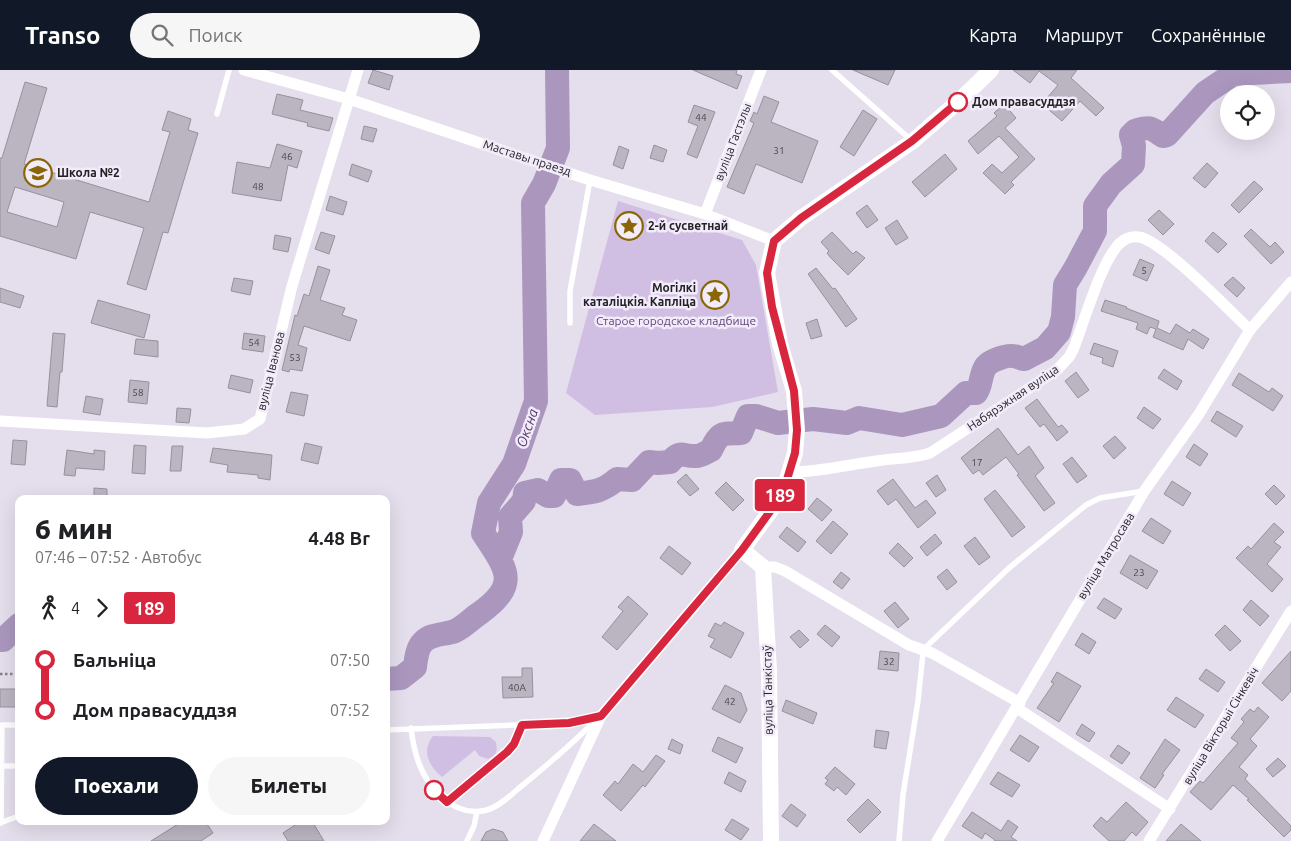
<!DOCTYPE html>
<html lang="ru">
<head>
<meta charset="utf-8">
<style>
	:root { --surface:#fff; --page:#f6f6f6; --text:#202124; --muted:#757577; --accent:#111827 }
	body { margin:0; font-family:Ubuntu,sans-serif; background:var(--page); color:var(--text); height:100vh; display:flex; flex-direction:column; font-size:19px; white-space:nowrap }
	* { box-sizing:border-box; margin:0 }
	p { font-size:16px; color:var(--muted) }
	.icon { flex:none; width:28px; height:28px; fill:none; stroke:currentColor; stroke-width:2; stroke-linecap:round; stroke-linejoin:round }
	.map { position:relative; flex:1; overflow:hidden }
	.sheet { position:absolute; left:15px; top:425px; width:375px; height:330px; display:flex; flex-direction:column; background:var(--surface); border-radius:10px; box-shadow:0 5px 20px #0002 }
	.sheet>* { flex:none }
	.badge { padding:0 10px; border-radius:4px; font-size:18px; line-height:32px }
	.buttons { position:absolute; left:1220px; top:15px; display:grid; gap:10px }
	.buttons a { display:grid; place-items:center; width:55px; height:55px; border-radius:50%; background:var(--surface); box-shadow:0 5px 20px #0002; font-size:25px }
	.map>.badge { position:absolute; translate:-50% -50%; box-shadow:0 0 0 2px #fff }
	.legs { display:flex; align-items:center; gap:8px; height:55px; padding:0 20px; font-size:16px }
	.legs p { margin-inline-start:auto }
	.head { display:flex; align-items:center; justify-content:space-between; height:85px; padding:0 20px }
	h1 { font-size:28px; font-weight:800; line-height:38px }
	.button { display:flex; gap:10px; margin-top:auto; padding:10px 20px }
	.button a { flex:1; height:58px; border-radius:30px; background:var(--accent); color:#fff; font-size:20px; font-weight:800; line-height:58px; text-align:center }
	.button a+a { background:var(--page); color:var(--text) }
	ul { padding:0 20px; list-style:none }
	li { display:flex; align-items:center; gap:18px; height:50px; font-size:19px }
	li i { display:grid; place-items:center; width:8px; height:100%; margin:0 6px; background:currentColor }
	li i::after { content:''; width:12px; height:12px; margin:-6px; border:4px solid; border-radius:50%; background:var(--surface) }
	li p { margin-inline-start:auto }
	li:first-child i { background:linear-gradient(#0000 50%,currentColor 0) }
	li:last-child i { background:linear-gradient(currentColor 50%,#0000 0) }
	header { display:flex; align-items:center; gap:30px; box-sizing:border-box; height:70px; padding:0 25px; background:var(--accent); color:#fff }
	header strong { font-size:24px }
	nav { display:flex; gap:28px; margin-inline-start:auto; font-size:18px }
	.search { width:350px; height:45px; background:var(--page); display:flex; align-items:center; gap:12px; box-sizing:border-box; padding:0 18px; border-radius:28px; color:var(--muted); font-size:19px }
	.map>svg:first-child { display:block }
	.green { fill:#d1bfe3 }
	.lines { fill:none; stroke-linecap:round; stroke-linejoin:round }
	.river { stroke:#ab97be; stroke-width:24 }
	.building { fill:#bbb4c1; stroke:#97919e; fill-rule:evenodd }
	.path { stroke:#86818b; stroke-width:2.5; stroke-dasharray:2.5 2.5; stroke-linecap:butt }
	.lane { stroke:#fff; stroke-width:5.5 }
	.street { stroke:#fff; stroke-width:11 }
	.secondary { stroke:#fff; stroke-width:16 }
	.line-1-casing { stroke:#fff; stroke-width:11 }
	.line-1 { stroke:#d7263d; stroke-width:8 }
	.stop-1-dot { fill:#fff; stroke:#d7263d; stroke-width:2.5 }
	.labels { text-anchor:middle; stroke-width:5; stroke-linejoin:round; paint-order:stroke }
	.number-label { font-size:10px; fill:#4a464d }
	.stop-label { font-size:12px; font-weight:bold; fill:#242126; stroke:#f2ebf9; text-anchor:start }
	.street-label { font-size:12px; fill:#242126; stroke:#f2ebf9 }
	.poi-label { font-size:12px; font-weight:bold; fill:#242126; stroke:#f2ebf9; text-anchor:start }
	.park-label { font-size:12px; fill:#62457a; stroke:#f2ebf9 }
	.water-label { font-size:14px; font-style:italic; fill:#503467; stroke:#f2ebf9 }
</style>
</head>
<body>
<header>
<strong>Transo</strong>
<div class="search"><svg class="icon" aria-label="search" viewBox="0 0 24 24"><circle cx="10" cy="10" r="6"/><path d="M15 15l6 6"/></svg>Поиск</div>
<nav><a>Карта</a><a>Маршрут</a><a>Сохранённые</a></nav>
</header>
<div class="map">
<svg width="1291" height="771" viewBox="0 0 1291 771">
	<rect width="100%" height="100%" fill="#e5deec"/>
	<path class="green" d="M 618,131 L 742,170 L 756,195 L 778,322 L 712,337 L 595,345 L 566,323 Z
		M 433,666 L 490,667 L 496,672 C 498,681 496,686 488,689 L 479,686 L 475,680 L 442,707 C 429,696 421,681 433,666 Z"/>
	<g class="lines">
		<path class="river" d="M 500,489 L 511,462 L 510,447 L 524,431 L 525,423 L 538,420 L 548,426 L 554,426 L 561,410 L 570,410 L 577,424 C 595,422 603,421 617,409 L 632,410 L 649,392 L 658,393 L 670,392 C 681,379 683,387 696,386 C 701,386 707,382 711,380 C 720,361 722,364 741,363 L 748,346 L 756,346 L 778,353 L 813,349 L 847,353 L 859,348 L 902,355 L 941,346 L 966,323 L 976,323 C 982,315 980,304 986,296 C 990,291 1006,285 1012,286 C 1016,286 1020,288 1024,289 L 1045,278 L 1059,262 L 1063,247 L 1065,215 L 1076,197 L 1095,161 L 1095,136 L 1111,114 L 1133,94 L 1134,76 L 1131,65 L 1135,61 C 1150,56 1151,58 1163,66 L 1167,65 L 1205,23 L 1233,4 L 1291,1
			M 0,570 L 3,570 L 19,555
			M 386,609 L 401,608 L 415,597 C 416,589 417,578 423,572 C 432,563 445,565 455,561 C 464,557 472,548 480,543 C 521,513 506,499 483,463 L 489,433 L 514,394 L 536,331 L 533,133 L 544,114 L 558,78 L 557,0"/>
	</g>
	<path class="building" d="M 373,0 L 393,6 L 389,20 L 368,13 Z
		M 693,0 L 737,0 L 736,4 L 742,6 L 737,19 Z
		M 853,0 L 895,0 L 888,15 Z
		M 1013,0 L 1077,0 L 1071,8 L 1104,38 L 1096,46 L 1080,31 L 1062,51 L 1042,34 L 1058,15 L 1039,1 L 1030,13 Z
		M 25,12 L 47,18 L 24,94 L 149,132 L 170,62 L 162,60 L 168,41 L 191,49 L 188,60 L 198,63 L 168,163 L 163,162 L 146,220 L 127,214 L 144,158 L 90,142 L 76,189 L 0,166 L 0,88 L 2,88 ZM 15,117 L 64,132 L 57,157 L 7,142 Z
		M 277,24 L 303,30 L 300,40 L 333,48 L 329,61 L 307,56 L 308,53 L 272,44 Z
		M 764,26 L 779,32 L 771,52 L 818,71 L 802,113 L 756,94 L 744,124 L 727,117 L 754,53 L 750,51 L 754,42 L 757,44 Z
		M 1004,34 L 1016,48 L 1005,58 L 1035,89 L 1011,112 L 1014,115 L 1005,124 L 983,103 L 992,94 L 1002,103 L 1019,87 L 999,66 L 978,84 L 968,71 L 997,46 L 994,43 Z
		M 694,35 L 715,42 L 697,88 L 687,84 L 698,56 L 688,52 Z
		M 863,40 L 877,49 L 854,86 L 840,77 Z
		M 364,56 L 377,59 L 373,72 L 361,69 Z
		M 277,74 L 302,81 L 297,98 L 288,95 L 281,131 L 232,123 L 237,92 L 270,98 Z
		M 654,75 L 667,80 L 663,92 L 650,88 Z
		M 619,76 L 629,80 L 623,99 L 613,95 Z
		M 945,84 L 957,99 L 925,127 L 912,112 Z
		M 1207,93 L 1218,103 L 1205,118 L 1193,108 Z
		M 352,94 L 372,101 L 368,112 L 349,105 Z
		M 1254,111 L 1263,119 L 1239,143 L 1231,135 Z
		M 330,126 L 347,132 L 343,145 L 326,140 Z
		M 867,135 L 878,150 L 867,158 L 856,143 Z
		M 1159,140 L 1174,154 L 1163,165 L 1148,150 Z
		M 897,150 L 908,168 L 896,175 L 885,158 Z
		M 1251,159 L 1270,177 L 1275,172 L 1284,182 L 1271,194 L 1244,166 Z
		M 321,162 L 335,166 L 329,184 L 315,179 Z
		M 832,162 L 853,184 L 856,181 L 865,188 L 848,205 L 830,187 L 827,183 L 829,181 L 821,172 Z
		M 1213,162 L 1227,174 L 1218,183 L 1205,171 Z
		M 275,165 L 291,168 L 288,182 L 273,179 Z
		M 1140,189 L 1154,195 L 1147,211 L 1133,205 Z
		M 318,196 L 330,200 L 320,230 L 345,238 L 342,245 L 357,250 L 350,271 L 304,256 L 298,275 L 307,278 L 302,301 L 290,299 L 289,302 L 282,300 L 295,245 L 297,246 L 304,224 L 309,226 Z
		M 816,198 L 833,219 L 835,218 L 857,249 L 846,257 L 808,204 Z
		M 1233,207 L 1245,218 L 1237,227 L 1224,215 Z
		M 234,208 L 253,211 L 250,225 L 231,221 Z
		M 0,218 L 24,226 L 20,238 L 0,232 Z
		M 98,230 L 150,245 L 144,268 L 91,253 Z
		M 1105,230 L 1127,237 L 1126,238 L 1159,251 L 1157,258 L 1170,264 L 1176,254 L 1190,263 L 1193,259 L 1209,269 L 1203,279 L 1188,269 L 1183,280 L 1153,267 L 1156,259 L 1150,257 L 1147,264 L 1136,259 L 1138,253 L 1101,241 Z
		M 817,249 L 822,266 L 811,269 L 806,253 Z
		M 53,263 L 65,264 L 62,302 L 60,302 L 57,337 L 47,336 Z
		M 244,263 L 265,266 L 263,282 L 242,279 Z
		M 136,269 L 158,271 L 158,287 L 134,284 Z
		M 1094,273 L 1118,281 L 1113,297 L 1102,293 L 1103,288 L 1090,284 Z
		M 1164,299 L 1182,311 L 1177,320 L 1158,308 Z
		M 1076,302 L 1089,320 L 1078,328 L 1065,311 Z
		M 1239,303 L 1269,322 L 1272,318 L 1283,326 L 1273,341 L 1232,315 Z
		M 231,305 L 253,310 L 250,323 L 228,318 Z
		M 130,310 L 149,312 L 147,334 L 128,332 Z
		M 291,322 L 308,325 L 304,346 L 286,342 Z
		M 86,326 L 103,329 L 100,345 L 83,342 Z
		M 1037,329 L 1058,357 L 1062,355 L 1068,362 L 1057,371 L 1044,354 L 1040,357 L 1025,338 Z
		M 1144,337 L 1161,349 L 1153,359 L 1137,348 Z
		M 177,338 L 191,339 L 189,353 L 176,352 Z
		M 1217,341 L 1243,356 L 1236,367 L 1211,351 Z
		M 998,358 L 1018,385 L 1029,376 L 1044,398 L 1035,406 L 1055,433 L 1044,441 L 1017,405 L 1019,404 L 1006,387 L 983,405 L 979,400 L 973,404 L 961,388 Z
		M 1115,366 L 1126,378 L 1114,389 L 1103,376 Z
		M 13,370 L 27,371 L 25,395 L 11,394 Z
		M 305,373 L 322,377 L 318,394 L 301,390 Z
		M 1194,374 L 1208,384 L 1200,396 L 1186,387 Z
		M 134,375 L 146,376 L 145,404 L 132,403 Z
		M 172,376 L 183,376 L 181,401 L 170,401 Z
		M 213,378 L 272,385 L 270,410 L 258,408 L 258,405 L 227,402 L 228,395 L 210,392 Z
		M 67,380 L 94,384 L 94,380 L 105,381 L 104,400 L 76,398 L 75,406 L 64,405 Z
		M 1072,387 L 1087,406 L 1077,413 L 1063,394 Z
		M 686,404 L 699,419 L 690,426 L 677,412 Z
		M 937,405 L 946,420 L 936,427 L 926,413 Z
		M 893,409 L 915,438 L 926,430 L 936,443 L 918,458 L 896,429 L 888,435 L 877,421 Z
		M 1172,411 L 1191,423 L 1183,436 L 1164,424 Z
		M 726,412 L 744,430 L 733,441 L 715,423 Z
		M 1274,415 L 1285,426 L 1276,435 L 1265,424 Z
		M 94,418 L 107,419 L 107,429 L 94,429 Z
		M 995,420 L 1025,457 L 1012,467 L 984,429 Z
		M 817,428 L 832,440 L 822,451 L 808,439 Z
		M 1151,448 L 1171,461 L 1163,474 L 1142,461 Z
		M 833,451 L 848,464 L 831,484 L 816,471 Z
		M 1274,453 L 1284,462 L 1274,472 L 1281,477 L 1267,494 L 1283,509 L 1272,522 L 1236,488 L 1248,476 L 1251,479 Z
		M 787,457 L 806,472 L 798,482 L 779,467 Z
		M 935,464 L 942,473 L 927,486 L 920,477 Z
		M 975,467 L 990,487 L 979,495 L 964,476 Z
		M 898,473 L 913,488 L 904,497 L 889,483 Z
		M 669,476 L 691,493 L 682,505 L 660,488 Z
		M 1130,485 L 1158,501 L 1147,519 L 1120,503 Z
		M 947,499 L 957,512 L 947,520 L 937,507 Z
		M 841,502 L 850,509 L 842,519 L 833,512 Z
		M 628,526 L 648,544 L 617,580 L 602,567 L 623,541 L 618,537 Z
		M 1104,528 L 1122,539 L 1115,549 L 1097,538 Z
		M 1251,530 L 1269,546 L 1260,556 L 1243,540 Z
		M 895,532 L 909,549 L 898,558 L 884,541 Z
		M 724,552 L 744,563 L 731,588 L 710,577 L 715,569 L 708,566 L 715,553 L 721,556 Z
		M 825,555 L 840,567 L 832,577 L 817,564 Z
		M 1225,555 L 1241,571 L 1230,581 L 1215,565 Z
		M 799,560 L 809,570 L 800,578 L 790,567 Z
		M 1082,563 L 1096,572 L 1089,584 L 1075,575 Z
		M 880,581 L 899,583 L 898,601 L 878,599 Z
		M 1291,581 L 1291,621 L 1282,631 L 1262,613 Z
		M 522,598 L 532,598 L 533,627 L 503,628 L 502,607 L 522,607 Z
		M 1206,599 L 1225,612 L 1218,622 L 1199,609 Z
		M 1057,602 L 1081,616 L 1059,652 L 1037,638 L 1054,613 L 1051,612 Z
		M 725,615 L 741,623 L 747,640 L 740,653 L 712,639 Z
		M 0,619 L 19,619 L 19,637 L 0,637 Z
		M 1176,627 L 1204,645 L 1195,658 L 1167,640 Z
		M 786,630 L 817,643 L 813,654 L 782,641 Z
		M 1258,637 L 1269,647 L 1250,669 L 1257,676 L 1239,697 L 1248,705 L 1245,709 L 1291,756 L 1291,760 L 1284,767 L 1247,730 L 1249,729 L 1233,715 L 1211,740 L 1190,722 L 1200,711 L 1203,713 L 1238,673 L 1231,668 L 1244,652 L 1241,649 L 1250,639 L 1254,642 Z
		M 1082,654 L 1095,663 L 1089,672 L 1076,664 Z
		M 876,660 L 889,662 L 886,679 L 874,677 Z
		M 1020,665 L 1039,677 L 1029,692 L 1010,680 Z
		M 718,667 L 743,678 L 736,693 L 712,681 Z
		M 672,669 L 683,675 L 680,684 L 668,679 Z
		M 1165,669 L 1180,680 L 1162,704 L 1164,705 L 1155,718 L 1140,708 Z
		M 1118,675 L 1130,683 L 1122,694 L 1110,686 Z
		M 656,685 L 665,691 L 645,717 L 643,715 L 621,741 L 603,725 L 615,711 L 618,714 L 633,694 L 643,702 Z
		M 1278,688 L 1286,696 L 1273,707 L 1266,699 Z
		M 835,697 L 855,714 L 846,725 L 837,717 L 834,721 L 825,714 L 828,710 L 825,708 Z
		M 729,702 L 746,711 L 741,722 L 724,713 Z
		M 998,702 L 1020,715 L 1012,727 L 990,714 Z
		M 868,729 L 881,742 L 860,763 L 847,750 Z
		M 1126,732 L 1148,752 L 1136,766 L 1132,762 L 1124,771 L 1109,771 L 1093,756 L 1101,747 L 1107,752 Z
		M 791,734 L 806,745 L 797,757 L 782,746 Z
		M 972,742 L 1001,761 L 1008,750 L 1018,757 L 1011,767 L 1017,771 L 994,771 L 995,770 L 985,763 L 982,769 L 962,756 Z
		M 732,749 L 749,759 L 741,770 L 725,760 Z
		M 183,751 L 205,751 L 213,763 L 201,771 L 151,771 Z
		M 301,751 L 312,751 L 324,771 L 288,771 L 283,763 Z
		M 594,754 L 616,771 L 580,771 Z
		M 1181,754 L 1201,771 L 1166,771 Z
		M 493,759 L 503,762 L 508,771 L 481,771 L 486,762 Z"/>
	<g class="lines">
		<path class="path" d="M 0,604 L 19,604"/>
		<path class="lane" d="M 832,0 L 911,70
			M 217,44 L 229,0
			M 570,253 L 570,221 L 590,110
			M 411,658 C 414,684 421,708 441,727 C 454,738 469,745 487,740 C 498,737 509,727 518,719 C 545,697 571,675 596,650
			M 386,660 L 569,653 L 599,646
			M 1,696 L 19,696
			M 447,732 L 507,682 C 515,674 519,666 522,655
			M 0,753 L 19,746
			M 1,753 L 2,655 L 19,655
			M 467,771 L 474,756 L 477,742
			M 899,771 L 903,725 L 918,631 L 923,583 L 927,576 L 1009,498 L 1086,435 L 1100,428 L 1144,421"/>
		<path class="street" d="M 244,0 L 349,29 L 590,110 L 705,144 L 774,171
			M 705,144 L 761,0
			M 0,351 L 207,363 L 244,359 L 260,349 L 292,216 L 358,0
			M 790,402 C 819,402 847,395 876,391 C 894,388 912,389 930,383 L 1057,300 L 1069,287 L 1073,280 C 1084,253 1100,194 1119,174 C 1124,169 1131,166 1139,167 C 1163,171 1230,241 1250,260
			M 763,497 L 775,497 L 785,501 L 909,575 L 932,583 L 1020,633
			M 1017,638 L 1170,739
			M 543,771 L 601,646 L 742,480
			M 937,771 L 1145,420 L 1199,344 L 1250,260 L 1291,212
			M 1149,771 L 1291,541"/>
		<path class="secondary" d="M 771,771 L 769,601 L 763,497 L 742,480 L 774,436 L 785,416 L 795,383 L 797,360 L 794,321 L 780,274 L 767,203 L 774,171 L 801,148 L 913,71 L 960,30 L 991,0"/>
	</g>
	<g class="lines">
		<defs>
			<path id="line-1" d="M 434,720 L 447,732 L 507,682 L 514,674 L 522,655 L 569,653 L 601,646 L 742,480 L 774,436 L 785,416 L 795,383 L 797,360 L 794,321 L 772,237 L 767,203 L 774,171 L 801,148 L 912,71 L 958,32"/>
		</defs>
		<use href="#line-1" class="line-1-casing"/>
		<use href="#line-1" class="line-1"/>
	</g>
	<defs>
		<symbol id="school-ring" viewBox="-11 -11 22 22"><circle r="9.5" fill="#f2ebf9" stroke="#8a6605" stroke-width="1.5"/><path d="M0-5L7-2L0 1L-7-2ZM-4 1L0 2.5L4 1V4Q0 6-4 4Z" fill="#8a6605"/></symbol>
		<symbol id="sight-ring" viewBox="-11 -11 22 22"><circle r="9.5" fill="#f2ebf9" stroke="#8a6605" stroke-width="1.5"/><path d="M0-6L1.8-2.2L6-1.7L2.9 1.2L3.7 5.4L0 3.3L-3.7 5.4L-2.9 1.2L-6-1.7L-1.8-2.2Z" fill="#8a6605"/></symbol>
	</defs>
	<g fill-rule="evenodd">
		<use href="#school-ring" x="22" y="87" width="32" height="32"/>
		<use href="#sight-ring" x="613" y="140" width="32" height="32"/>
		<use href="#sight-ring" x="699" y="209" width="32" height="32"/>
	</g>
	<g class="stop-1-dot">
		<circle cx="958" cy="32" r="9"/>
		<circle cx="434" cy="720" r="9"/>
	</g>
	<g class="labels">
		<g class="number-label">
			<text x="701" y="51">44</text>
			<text x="779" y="84">31</text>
			<text x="287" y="90">46</text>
			<text x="258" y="120">48</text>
			<text x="1144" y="204">5</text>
			<text x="254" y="276">54</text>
			<text x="295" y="291">53</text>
			<text x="138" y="326">58</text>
			<text x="977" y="396">17</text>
			<text x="1139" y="506">23</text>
			<text x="889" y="595">32</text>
			<text x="517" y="621">40А</text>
			<text x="730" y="635">42</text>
		</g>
		<g class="stop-label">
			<text x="972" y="36">Дом правасуддзя</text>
		</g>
		<g class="street-label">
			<text transform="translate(733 72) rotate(-69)" y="4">вуліца Гастэлы</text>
			<text transform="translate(527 88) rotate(18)" y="4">Маставы праезд</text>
			<text transform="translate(271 301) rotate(-76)" y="4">вуліца Іванова</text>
			<text transform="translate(1013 328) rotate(-34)" y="4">Набярэжная вуліца</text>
			<text transform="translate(1106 486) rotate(-59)" y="4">вуліца Матросава</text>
			<text transform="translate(768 620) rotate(-91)" y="4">вуліца Танкістаў</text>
			<text transform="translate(1221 656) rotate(-59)" y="4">вуліца Вікторыі Сінкевіч</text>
		</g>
		<g class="poi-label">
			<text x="57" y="107">Школа №2</text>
			<text x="648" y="160">2-й сусветнай</text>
			<text x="696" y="222" text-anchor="end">Могілкі<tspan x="696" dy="14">каталіцкія. Капліца</tspan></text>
		</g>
		<g class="park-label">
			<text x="676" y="255">Старое городское кладбище</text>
		</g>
		<g class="water-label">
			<text transform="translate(527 358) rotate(-71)" y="5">Оксна</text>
		</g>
	</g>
</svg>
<div class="buttons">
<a><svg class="icon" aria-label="locate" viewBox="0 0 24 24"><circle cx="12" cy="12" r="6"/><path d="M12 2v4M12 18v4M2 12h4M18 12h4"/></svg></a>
</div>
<b class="badge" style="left:780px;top:425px;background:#d7263d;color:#fff">189</b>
<section class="sheet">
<div class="head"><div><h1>6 мин</h1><p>07:46 – 07:52 · Автобус</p></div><b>4.48 Br</b></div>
<div class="legs"><svg class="icon" aria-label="walk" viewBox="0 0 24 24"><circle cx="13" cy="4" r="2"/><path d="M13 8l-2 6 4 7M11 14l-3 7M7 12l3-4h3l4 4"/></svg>4<svg class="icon" aria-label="forward" viewBox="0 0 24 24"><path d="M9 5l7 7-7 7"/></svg><b class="badge" style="background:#d7263d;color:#fff">189</b></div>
<ul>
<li><i style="color:#d7263d"></i><b>Бальніца</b><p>07:50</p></li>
<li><i style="color:#d7263d"></i><b>Дом правасуддзя</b><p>07:52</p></li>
</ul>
<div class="button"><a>Поехали</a><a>Билеты</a></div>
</section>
</div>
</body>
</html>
